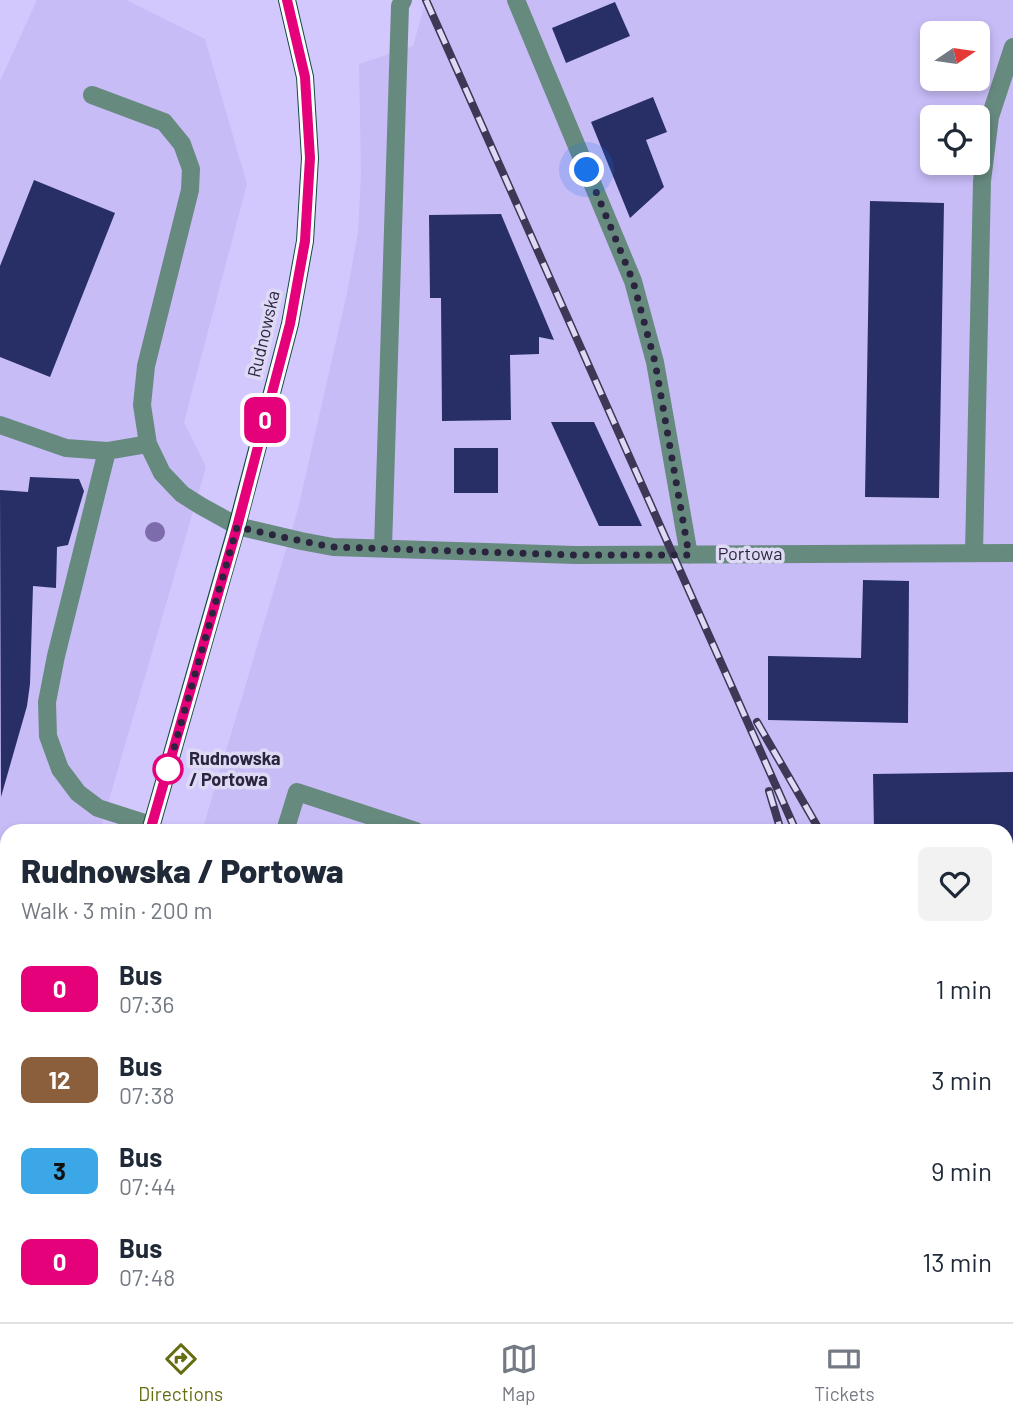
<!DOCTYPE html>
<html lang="en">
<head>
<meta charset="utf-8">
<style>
	:root { --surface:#fff; --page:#f2f2f3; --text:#1f2937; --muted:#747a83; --line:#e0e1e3; --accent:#666c10 }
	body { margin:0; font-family:Barlow,sans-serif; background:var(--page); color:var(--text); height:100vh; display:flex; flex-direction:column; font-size:26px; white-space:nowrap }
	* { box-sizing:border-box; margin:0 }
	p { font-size:23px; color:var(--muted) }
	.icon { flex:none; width:38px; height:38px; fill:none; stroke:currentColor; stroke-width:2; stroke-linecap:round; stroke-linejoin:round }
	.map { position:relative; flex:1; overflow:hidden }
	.drawer { position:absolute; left:0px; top:824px; width:1013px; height:499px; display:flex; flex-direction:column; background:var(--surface); border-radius:21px 21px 0 0; box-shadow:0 4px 10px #0003 }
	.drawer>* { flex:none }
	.badge { padding:0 14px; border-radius:10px; font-size:24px; line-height:46px }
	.needle { width:46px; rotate:77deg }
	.buttons { position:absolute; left:920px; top:21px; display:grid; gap:14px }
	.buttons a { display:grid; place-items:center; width:70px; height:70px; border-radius:10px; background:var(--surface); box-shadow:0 4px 10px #0003; font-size:35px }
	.you { position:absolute; width:35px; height:35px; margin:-18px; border:5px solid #fff; border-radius:50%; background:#1a73e8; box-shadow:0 0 0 10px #1a73e833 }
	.map>.badge { position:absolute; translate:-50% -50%; box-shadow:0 0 0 4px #fff }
	.round { display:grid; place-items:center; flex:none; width:74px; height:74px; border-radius:10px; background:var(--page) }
	.head { display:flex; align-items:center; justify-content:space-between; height:119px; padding:0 21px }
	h1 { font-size:33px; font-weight:800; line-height:52px }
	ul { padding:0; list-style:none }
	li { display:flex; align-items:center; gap:21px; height:91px; padding:0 21px }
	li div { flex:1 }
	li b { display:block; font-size:26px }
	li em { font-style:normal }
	li .badge { min-width:77px; font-weight:700; text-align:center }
	.dock { display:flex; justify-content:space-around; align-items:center; height:98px; border-top:2px solid var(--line); background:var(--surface); font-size:19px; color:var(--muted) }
	.dock a { display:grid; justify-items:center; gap:4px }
	.dock .active { color:var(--accent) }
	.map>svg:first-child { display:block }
	.built { fill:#c8bcf7; fill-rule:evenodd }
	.building { fill:#272f66 }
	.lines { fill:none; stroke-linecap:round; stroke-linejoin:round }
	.minor { stroke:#678a7f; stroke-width:18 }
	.major { stroke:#104c3e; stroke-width:18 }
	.rail-casing { stroke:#3e3755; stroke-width:8 }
	.rail { stroke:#ded9f5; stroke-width:5; stroke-dasharray:16; stroke-linecap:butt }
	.tree { fill:#7e6bae }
	.line-casing { stroke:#fff; stroke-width:16 }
	.line { stroke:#e5017a; stroke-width:10 }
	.walk { stroke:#2a243e; stroke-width:7; stroke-dasharray:0 12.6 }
	.stop-dot { fill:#fff; stroke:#e5017a; stroke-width:3.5 }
	.labels { text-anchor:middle; stroke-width:7; stroke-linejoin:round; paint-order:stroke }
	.street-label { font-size:18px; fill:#2a243e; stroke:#ded9f5 }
	.stop-label { font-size:18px; font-weight:bold; fill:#2a243e; stroke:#ded9f5; text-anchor:start }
</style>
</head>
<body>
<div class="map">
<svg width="1013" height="1322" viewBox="0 0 1013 1322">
	<rect width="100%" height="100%" fill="#d2c8fe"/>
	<path class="built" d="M 37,0 L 126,0 L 205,39 L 247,184 L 184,422 L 206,467 L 100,831 L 7,831 L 7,856 L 0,854 L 0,81 Z
		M 426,0 L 1013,0 L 1013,1322 L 55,1322 L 57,1316 L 1006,1316 L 1006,831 L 202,831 L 298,509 L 347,293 L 358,232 L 361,174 L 359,64 L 413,46 ZM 933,33 L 978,33 L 978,79 L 933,79 ZM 933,117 L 978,117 L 978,163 L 933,163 Z
		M 0,1074 L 7,1076 L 7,1144 L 0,1169 Z"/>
	<path class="building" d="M 615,2 L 630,36 L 566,63 L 552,28 Z
		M 653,97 L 667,132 L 646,140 L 664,187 L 630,218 L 591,122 Z
		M 34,180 L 115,213 L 50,377 L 0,357 L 0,266 Z
		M 870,201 L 944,203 L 939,498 L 865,497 Z
		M 501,214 L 554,340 L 539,337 L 539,354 L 510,355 L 511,420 L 442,421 L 441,298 L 430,298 L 429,215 Z
		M 551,422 L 594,422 L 642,526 L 599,526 Z
		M 454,448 L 498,448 L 498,493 L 454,493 Z
		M 30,477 L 79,479 L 84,491 L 68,545 L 57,547 L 56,588 L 33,586 L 30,684 L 27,706 L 1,797 L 0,490 L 28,492 Z
		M 863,580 L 909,581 L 908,723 L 768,720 L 768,656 L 861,658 Z
		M 1013,772 L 1013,851 L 1006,851 L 1006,831 L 874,831 L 873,774 Z
		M 185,1316 L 672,1316 L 670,1322 L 184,1322 Z
		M 838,1316 L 909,1316 L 908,1322 L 836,1322 Z"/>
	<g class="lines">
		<path class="minor" d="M 516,0 L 633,281 L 655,362 L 689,555
			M 92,95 L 164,122 L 182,144 L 191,169 L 190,190 L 146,366 L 142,405 L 148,444 L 162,473 L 182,494 L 201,506 L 237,526 L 301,541 L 333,547 L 575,555 L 1013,553
			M 0,425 L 66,448 L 107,451 L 148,444
			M 107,451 L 56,656 L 47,702 L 48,736 L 60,769 L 78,793 L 98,808 L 151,825
			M 383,548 L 400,6 L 403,0
			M 974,553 L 982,181 L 990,117 L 1013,47
			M 285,831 L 297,792 L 416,831
			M 1006,1034 L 1013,1038
			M 138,1322 L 140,1316"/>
		<path class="major" d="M 150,831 L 237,526 L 290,324 L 305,241 L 310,158 L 305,77 L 287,0
			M 9,1322 L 10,1316"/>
		<defs>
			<path id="rail" d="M 426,0 L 796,831
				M 757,722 L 820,831
				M 769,791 L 781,831
				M 1006,1174 L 1013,1191
				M 1006,1246 L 1013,1262
				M 1006,1307 L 1013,1322
				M 779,1322 L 780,1316"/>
		</defs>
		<use href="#rail" class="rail-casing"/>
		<use href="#rail" class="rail"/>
	</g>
	<circle class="tree" cx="155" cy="532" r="10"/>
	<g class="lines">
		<defs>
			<path id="line" d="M 150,831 L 237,527 L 290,324 L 305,241 L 310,158 L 305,77 L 287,0"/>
		</defs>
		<use href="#line" class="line-casing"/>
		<use href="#line" class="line"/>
		<path class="walk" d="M 168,769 L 166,776 L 237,527 L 301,541 L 333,547 L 575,555 L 689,555 L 655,362 L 633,281 L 587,170"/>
	</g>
	<circle class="stop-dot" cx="168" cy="769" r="14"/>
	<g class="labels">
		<g class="street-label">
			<text transform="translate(264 334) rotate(-77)" y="6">Rudnowska</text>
			<text x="750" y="560">Portowa</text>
		</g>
		<g class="stop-label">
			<text x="189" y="765">Rudnowska<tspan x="189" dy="21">/ Portowa</tspan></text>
		</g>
	</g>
</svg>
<div class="buttons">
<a><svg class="needle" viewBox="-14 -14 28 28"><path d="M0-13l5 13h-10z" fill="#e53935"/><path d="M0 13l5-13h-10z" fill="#747a83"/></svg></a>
<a><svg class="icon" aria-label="locate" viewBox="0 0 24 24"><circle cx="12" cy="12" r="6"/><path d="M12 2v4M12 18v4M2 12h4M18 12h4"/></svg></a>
</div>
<div class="you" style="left:587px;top:170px"></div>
<b class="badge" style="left:265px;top:420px;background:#e5017a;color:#fff">0</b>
<section class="drawer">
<div class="head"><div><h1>Rudnowska / Portowa</h1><p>Walk · 3 min · 200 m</p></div><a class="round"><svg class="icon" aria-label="heart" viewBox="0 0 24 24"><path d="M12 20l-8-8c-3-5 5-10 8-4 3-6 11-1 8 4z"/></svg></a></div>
<ul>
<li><span class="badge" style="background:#e5017a;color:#fff">0</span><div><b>Bus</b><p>07:36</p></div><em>1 min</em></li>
<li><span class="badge" style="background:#8b5e3c;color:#fff">12</span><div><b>Bus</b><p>07:38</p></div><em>3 min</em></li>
<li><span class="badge" style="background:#3ba7e7;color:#111">3</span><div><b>Bus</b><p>07:44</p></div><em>9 min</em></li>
<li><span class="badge" style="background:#e5017a;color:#fff">0</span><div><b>Bus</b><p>07:48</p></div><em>13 min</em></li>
</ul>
</section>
</div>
<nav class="dock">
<a class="active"><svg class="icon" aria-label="directions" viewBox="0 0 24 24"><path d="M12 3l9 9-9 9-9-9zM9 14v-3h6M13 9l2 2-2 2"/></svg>Directions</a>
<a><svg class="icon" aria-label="map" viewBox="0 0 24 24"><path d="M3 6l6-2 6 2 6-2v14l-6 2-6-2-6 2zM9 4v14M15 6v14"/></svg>Map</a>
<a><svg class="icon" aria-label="tickets" viewBox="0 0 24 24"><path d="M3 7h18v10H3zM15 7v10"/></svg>Tickets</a>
</nav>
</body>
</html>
